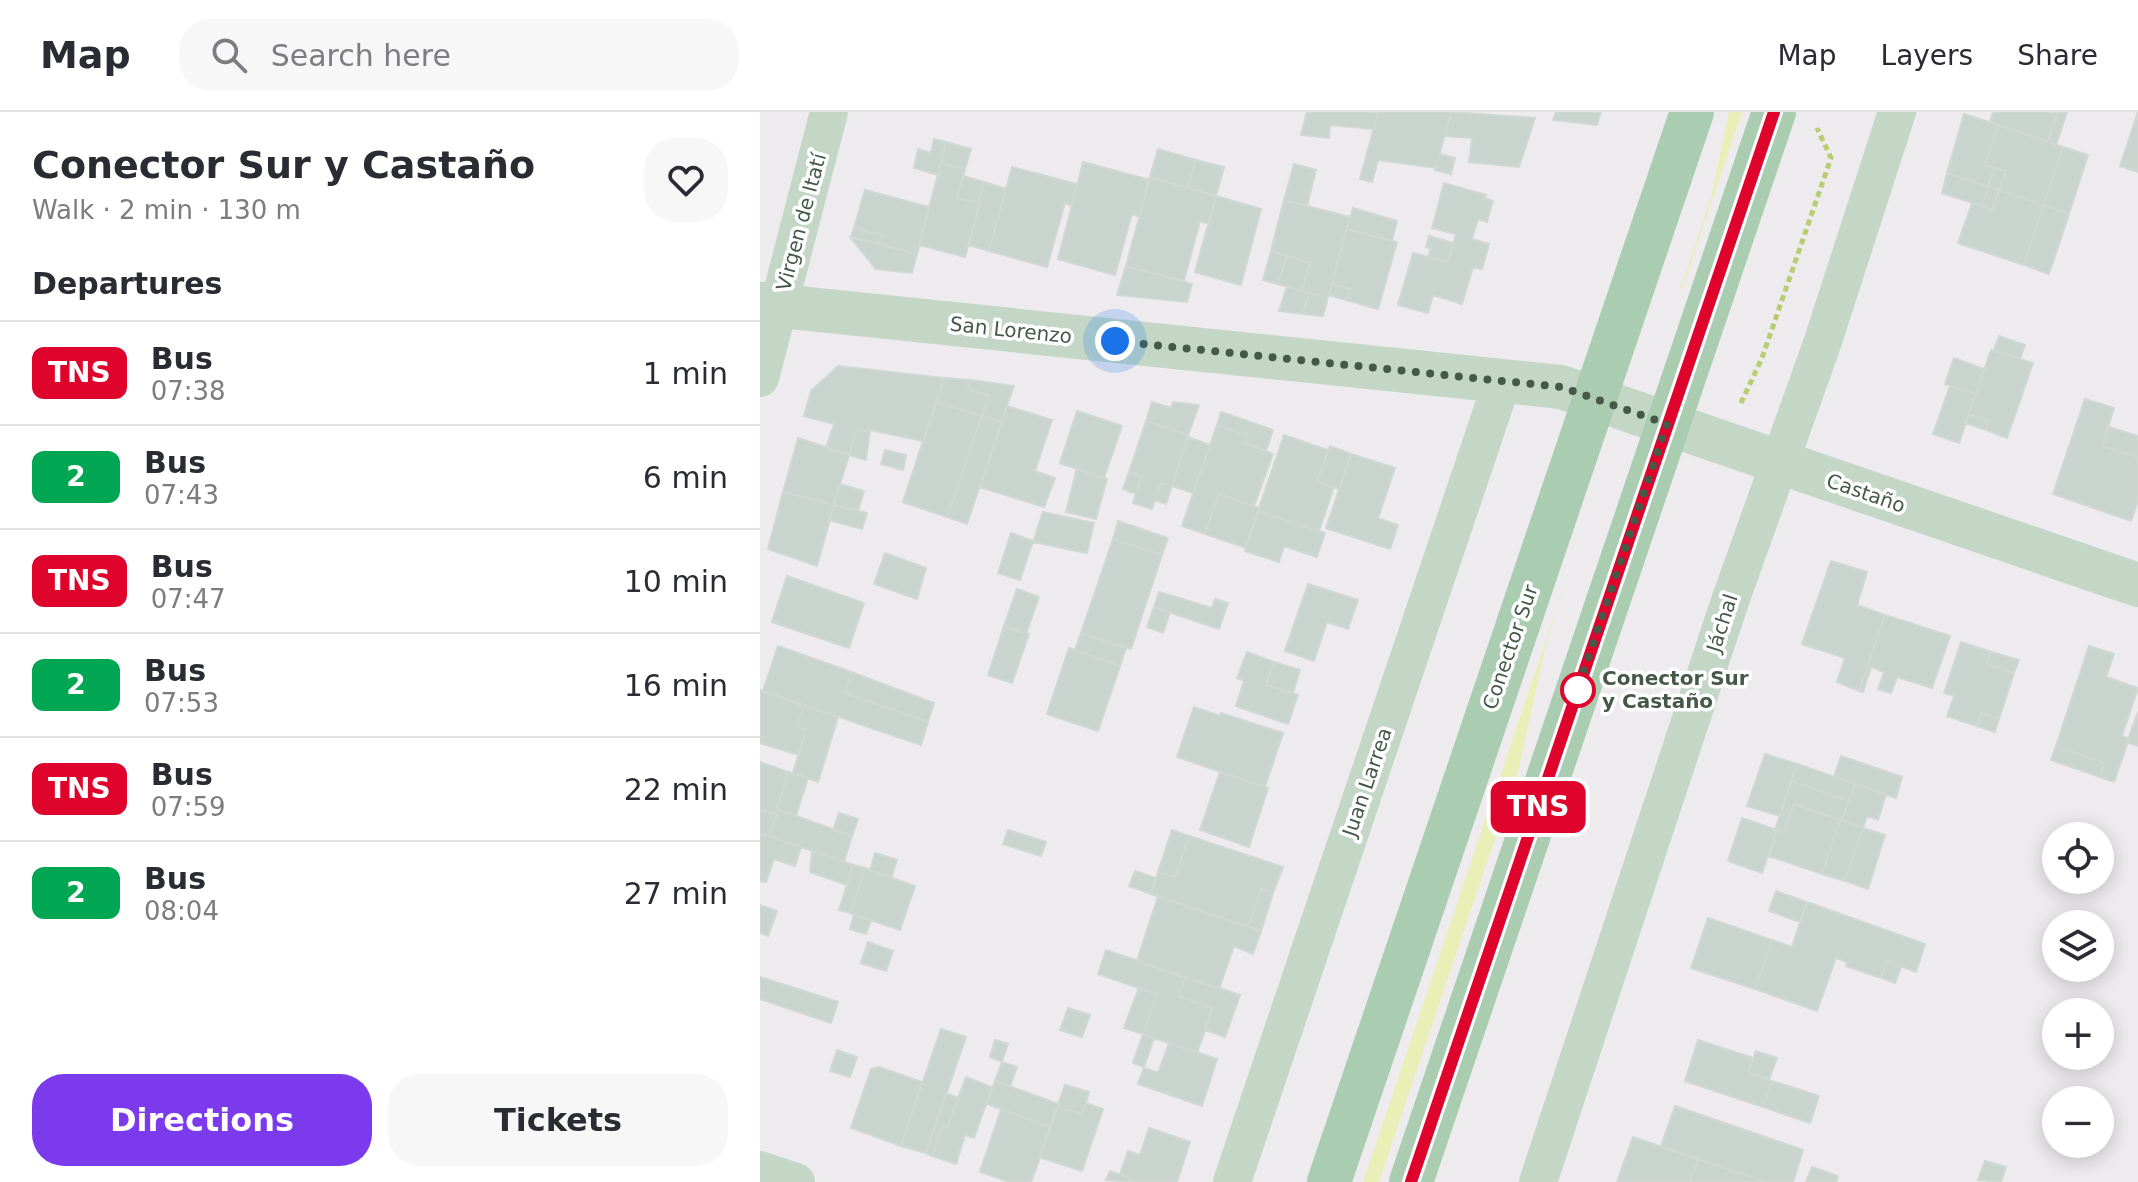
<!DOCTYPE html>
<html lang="en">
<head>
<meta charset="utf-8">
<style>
	:root { --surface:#fff; --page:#f7f7f7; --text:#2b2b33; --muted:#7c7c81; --line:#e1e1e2; --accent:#7c3aed }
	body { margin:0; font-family:"DejaVu Sans",sans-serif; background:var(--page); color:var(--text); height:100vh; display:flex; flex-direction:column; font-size:30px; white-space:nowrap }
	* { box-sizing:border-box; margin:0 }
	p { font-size:26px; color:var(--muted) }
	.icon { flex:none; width:44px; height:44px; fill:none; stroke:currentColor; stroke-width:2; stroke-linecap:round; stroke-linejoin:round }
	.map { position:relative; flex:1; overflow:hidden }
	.sheet { display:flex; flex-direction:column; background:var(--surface); width:760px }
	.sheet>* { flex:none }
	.badge { padding:0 16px; border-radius:12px; font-size:28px; line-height:52px }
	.fabs { position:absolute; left:1282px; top:710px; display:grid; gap:16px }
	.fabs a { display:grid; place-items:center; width:72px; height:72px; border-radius:50%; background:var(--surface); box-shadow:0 4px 20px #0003; font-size:40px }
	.you { position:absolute; width:40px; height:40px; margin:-20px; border:6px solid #fff; border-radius:50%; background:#1a73e8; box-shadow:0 0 0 12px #1a73e833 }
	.map>.badge { position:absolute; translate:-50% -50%; box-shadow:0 0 0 4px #fff }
	h2 { padding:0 32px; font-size:30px; line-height:72px }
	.round { display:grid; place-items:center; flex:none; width:84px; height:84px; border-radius:32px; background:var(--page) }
	.head { display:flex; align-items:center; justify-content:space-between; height:136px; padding:0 32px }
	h1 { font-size:38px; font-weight:700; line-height:60px }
	.action { display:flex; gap:16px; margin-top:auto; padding:16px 32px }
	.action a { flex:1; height:92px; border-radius:32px; background:var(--accent); color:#fff; font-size:32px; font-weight:700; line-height:92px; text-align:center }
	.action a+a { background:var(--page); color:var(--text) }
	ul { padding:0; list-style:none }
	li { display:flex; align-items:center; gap:24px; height:104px; padding:0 32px; border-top:2px solid var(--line) }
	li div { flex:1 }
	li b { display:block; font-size:30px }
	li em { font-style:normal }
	li .badge { min-width:88px; font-weight:700; text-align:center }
	header { display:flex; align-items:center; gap:48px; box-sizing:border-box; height:112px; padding:0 40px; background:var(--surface); border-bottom:2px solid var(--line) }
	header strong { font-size:38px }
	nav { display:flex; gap:44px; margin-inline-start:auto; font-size:28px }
	.search { width:560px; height:72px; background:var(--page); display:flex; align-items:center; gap:20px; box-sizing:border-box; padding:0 28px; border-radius:32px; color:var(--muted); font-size:30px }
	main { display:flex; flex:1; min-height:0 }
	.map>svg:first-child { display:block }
	.green { fill:#e9efb7 }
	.building { fill:#cad4ce; stroke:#cfd8d3; stroke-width:2 }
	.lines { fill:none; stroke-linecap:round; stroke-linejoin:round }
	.path { stroke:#b8cd6f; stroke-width:5; stroke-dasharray:6 4; stroke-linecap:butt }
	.minor { stroke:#c4d7c7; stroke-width:38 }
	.tertiary { stroke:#c4d7c7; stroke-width:44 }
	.primary { stroke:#aaccb1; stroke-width:44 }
	.line-casing { stroke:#fff; stroke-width:18 }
	.line { stroke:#de042c; stroke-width:12 }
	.walk { stroke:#445948; stroke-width:8; stroke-dasharray:0 14.4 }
	.stop-dot { fill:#fff; stroke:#de042c; stroke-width:4 }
	.labels { text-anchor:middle; stroke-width:7; stroke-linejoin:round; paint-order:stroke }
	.street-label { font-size:20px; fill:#445948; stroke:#fff }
	.stop-label { font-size:20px; font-weight:bold; fill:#445948; stroke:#fff; text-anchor:start }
</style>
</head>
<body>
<header>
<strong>Map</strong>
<div class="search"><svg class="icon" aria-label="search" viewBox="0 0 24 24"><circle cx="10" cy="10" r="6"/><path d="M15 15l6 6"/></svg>Search here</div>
<nav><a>Map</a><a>Layers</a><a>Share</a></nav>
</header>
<main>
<section class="sheet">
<div class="head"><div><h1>Conector Sur y Castaño</h1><p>Walk · 2 min · 130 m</p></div><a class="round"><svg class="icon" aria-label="heart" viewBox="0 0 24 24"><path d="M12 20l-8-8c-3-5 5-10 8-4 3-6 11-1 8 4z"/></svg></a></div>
<h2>Departures</h2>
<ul>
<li><span class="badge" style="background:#de042c;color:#fff">TNS</span><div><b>Bus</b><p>07:38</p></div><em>1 min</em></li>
<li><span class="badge" style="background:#00a651;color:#fff">2</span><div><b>Bus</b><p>07:43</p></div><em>6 min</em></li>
<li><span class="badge" style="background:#de042c;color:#fff">TNS</span><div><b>Bus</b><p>07:47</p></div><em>10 min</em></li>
<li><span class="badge" style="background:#00a651;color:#fff">2</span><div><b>Bus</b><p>07:53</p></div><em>16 min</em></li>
<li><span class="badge" style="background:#de042c;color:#fff">TNS</span><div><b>Bus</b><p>07:59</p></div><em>22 min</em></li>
<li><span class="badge" style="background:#00a651;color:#fff">2</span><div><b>Bus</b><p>08:04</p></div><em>27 min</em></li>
</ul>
<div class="action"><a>Directions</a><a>Tickets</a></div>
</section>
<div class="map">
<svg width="1378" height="1070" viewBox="0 0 1378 1070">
	<rect width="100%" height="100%" fill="#eeebef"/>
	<path class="green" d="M 969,0 L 982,0 L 922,177 L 920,177 L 951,86 Z
		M 813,448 L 786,532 L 759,656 L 619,1070 L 603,1070 Z"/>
	<path class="building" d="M 547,0 L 618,0 L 614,17 L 570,13 L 569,26 L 541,23 Z
		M 618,0 L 691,0 L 676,56 L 618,48 L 612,70 L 600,67 Z
		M 691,0 L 775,6 L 759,55 L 709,50 L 712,26 L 684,24 Z
		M 796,0 L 841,0 L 837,13 L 793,8 Z
		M 1233,0 L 1298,0 L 1288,30 L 1230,10 Z
		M 1298,0 L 1307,0 L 1296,33 L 1288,30 Z
		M 1378,0 L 1378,60 L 1360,54 Z
		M 1204,2 L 1238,13 L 1225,53 L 1234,56 L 1228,75 L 1187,61 Z
		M 1238,13 L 1303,35 L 1284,93 L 1239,78 L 1246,59 L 1225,53 Z
		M 174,27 L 186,30 L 178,63 L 154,56 L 158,37 L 171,41 Z
		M 186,30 L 211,37 L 205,57 L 181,51 Z
		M 1303,35 L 1328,43 L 1309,102 L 1284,93 Z
		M 398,37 L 436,48 L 428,76 L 390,65 Z
		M 680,42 L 695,46 L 691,62 L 675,58 Z
		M 436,48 L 464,55 L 456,84 L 428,76 Z
		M 323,50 L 390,68 L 379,105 L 372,102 L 355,163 L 298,147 Z
		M 181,51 L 205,57 L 197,86 L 220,91 L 205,145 L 159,133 Z
		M 534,52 L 556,58 L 547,94 L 524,88 Z
		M 252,55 L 317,72 L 312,94 L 305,91 L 287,155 L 229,139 Z
		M 1234,56 L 1246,59 L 1239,78 L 1228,75 Z
		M 1187,61 L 1228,75 L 1222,94 L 1182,81 Z
		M 203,64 L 224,70 L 218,91 L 197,86 Z
		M 390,65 L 456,84 L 449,112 L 440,109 L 424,169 L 366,154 Z
		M 224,70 L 246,77 L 229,139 L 209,133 Z
		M 684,71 L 726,83 L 724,86 L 733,89 L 727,110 L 718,107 L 712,127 L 729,132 L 722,157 L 713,155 L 702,192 L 673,183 L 668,201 L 638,193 L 653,141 L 688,150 L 696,122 L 672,116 Z
		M 1228,75 L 1239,78 L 1232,98 L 1222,94 Z
		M 105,78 L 169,95 L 157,142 L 119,132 L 122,123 L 94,116 Z
		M 1239,78 L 1284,93 L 1264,153 L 1198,131 L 1212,91 L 1232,98 Z
		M 456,84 L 501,97 L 481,173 L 435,160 Z
		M 524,88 L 590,105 L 568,185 L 542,179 L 550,151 L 511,139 Z
		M 1284,93 L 1309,102 L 1289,162 L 1264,153 Z
		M 593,96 L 637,109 L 632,129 L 587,117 Z
		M 94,116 L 122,123 L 119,132 L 91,125 Z
		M 587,117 L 637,130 L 618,197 L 586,188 L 590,177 L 572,172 Z
		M 669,124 L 693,131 L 688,150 L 668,145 L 671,136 L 666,135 Z
		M 90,125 L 157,142 L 152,161 L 116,157 Z
		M 511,139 L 527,144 L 518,172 L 503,168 Z
		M 527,144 L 550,151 L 542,179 L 518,172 Z
		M 366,154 L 432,172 L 427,190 L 357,183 Z
		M 572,172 L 590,177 L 586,188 L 569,183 Z
		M 527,174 L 549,181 L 543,202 L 519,199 Z
		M 549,181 L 568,185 L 563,204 L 543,202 Z
		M 1239,224 L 1265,233 L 1260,247 L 1234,238 Z
		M 1231,238 L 1273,251 L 1247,326 L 1226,318 L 1229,309 L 1209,302 Z
		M 1194,246 L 1224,257 L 1216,282 L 1185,272 Z
		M 78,254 L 184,266 L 163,329 L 110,318 L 96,319 L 89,343 L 66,336 L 74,312 L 44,304 L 51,279 Z
		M 184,266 L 210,268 L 208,277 L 229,284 L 222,304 L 176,289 Z
		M 210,268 L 254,274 L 241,310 L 222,304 L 229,284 L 208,277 Z
		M 1190,274 L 1216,282 L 1199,331 L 1173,322 Z
		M 1325,287 L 1354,296 L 1342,334 L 1378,345 L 1378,389 L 1371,409 L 1293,382 Z
		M 176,289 L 222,304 L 187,405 L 143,390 Z
		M 392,290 L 411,296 L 413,290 L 439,293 L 428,323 L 386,309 Z
		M 247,294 L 292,308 L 275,359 L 295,366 L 284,395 L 220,375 Z
		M 317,299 L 362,314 L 344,366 L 300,351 Z
		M 461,300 L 513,318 L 506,339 L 484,331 L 487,323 L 457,313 Z
		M 1209,302 L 1229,309 L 1226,318 L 1205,311 Z
		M 222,304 L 241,310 L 207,412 L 187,405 Z
		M 386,309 L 428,323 L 412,374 L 401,371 L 392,397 L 373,391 L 382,364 L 369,360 Z
		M 457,313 L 487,323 L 484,331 L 513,342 L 494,394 L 459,382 L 445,422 L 422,414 Z
		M 1349,315 L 1378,324 L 1378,345 L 1342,334 Z
		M 110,318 L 106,348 L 89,343 L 96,319 Z
		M 524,323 L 568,338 L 557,370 L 574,375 L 559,419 L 498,399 Z
		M 428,325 L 450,333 L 433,381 L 412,374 Z
		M 38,326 L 89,343 L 74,393 L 23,380 Z
		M 570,334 L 591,342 L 579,377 L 557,370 Z
		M 125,338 L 146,343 L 143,358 L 121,352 Z
		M 591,342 L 635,356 L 618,406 L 638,413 L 630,437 L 566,416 Z
		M 317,356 L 347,367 L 336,407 L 306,400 Z
		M 369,360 L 382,364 L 376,382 L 363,377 Z
		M 401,371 L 412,374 L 406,392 L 395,388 Z
		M 80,372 L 104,379 L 98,399 L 74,393 Z
		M 23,380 L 74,393 L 57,454 L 8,437 Z
		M 459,382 L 500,396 L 486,436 L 445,422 Z
		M 74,393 L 107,401 L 102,417 L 69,408 Z
		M 498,399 L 565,421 L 557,445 L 524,434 L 519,450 L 485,439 Z
		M 283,400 L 334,411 L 327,441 L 273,430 Z
		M 358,409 L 408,426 L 402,443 L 353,427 Z
		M 251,421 L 273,429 L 260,468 L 238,461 Z
		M 353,427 L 402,443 L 371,537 L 321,521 Z
		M 125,441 L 166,456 L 157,487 L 114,472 Z
		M 1071,449 L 1107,460 L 1097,493 L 1125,503 L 1099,579 L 1077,570 L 1085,546 L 1042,532 Z
		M 27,464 L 104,491 L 89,536 L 12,510 Z
		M 548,472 L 598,488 L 588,517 L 567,510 L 554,549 L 525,539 Z
		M 257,477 L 279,485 L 266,522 L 244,514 Z
		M 399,480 L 452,496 L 455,487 L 468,491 L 459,517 L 394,495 Z
		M 394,495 L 410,500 L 403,521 L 387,515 Z
		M 1125,503 L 1190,524 L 1172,576 L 1137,565 L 1131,581 L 1118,577 L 1124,560 L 1111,555 L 1103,580 L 1099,579 Z
		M 244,514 L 269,522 L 252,571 L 228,563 Z
		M 321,521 L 366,536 L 360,554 L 315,538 Z
		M 1201,530 L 1231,540 L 1227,552 L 1254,561 L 1239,607 L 1221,601 L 1217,614 L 1187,604 L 1194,584 L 1184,581 Z
		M 18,534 L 91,560 L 85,581 L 168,610 L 161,633 L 3,579 Z
		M 1329,534 L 1354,542 L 1346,565 L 1378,576 L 1362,624 L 1369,627 L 1354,670 L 1340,665 L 1344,651 L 1296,634 Z
		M 309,536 L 360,554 L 338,619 L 287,602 Z
		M 487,540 L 514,550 L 506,573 L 538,583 L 528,612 L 476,594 L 484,569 L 477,566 Z
		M 1231,540 L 1259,548 L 1254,561 L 1227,552 Z
		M 514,550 L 540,558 L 533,581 L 506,573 Z
		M 91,560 L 174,591 L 168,610 L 85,581 Z
		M 0,578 L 44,594 L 37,615 L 46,618 L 39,643 L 0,631 Z
		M 44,594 L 78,605 L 58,670 L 33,661 L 46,618 L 37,615 Z
		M 434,595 L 460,604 L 461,601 L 523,621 L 505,675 L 417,645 Z
		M 1378,600 L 1378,634 L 1367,630 Z
		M 1221,601 L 1239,607 L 1235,620 L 1217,614 Z
		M 1296,634 L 1344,651 L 1340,665 L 1291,648 Z
		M 1005,642 L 1037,652 L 1020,704 L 987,694 Z
		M 1081,644 L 1142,665 L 1136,686 L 1074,665 Z
		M 0,650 L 28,660 L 17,697 L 92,724 L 84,750 L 9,724 L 17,703 L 0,697 Z
		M 1037,652 L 1095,672 L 1089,689 L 1031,669 Z
		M 28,660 L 48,666 L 36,704 L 17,697 Z
		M 460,660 L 508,676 L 489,735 L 440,718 Z
		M 1031,669 L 1089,689 L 1082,708 L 1034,692 L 1024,720 L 1015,718 Z
		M 1095,672 L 1126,682 L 1118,708 L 1107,704 L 1103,716 L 1082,708 Z
		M 1034,692 L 1080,708 L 1062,762 L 1009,744 L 1017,718 L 1024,720 Z
		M 0,697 L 17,703 L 9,724 L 0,721 Z
		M 79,701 L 98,707 L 92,724 L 73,718 Z
		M 982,706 L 1017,718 L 1002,761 L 968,749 Z
		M 1080,708 L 1103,716 L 1085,769 L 1062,762 Z
		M 1103,716 L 1125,723 L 1108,777 L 1085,769 Z
		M 248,718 L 286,730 L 281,744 L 243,732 Z
		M 412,718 L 429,724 L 415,765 L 398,760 Z
		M 0,721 L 41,735 L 35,754 L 14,747 L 6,770 L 0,769 Z
		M 429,724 L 523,755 L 513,781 L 501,777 L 488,815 L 391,782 L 398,760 L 415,765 Z
		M 52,739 L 93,753 L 87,773 L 50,760 Z
		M 115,741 L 137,748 L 131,766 L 110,759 Z
		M 93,753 L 105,756 L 90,801 L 79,798 Z
		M 105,756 L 155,774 L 140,818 L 90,801 Z
		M 375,759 L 395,766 L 391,782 L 369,774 Z
		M 501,777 L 513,781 L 501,819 L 488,815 Z
		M 1016,779 L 1047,790 L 1040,810 L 1009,799 Z
		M 398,784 L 501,819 L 493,842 L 474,834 L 459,877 L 377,849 Z
		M 1047,790 L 1165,832 L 1156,860 L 1127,849 L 1121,866 L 1086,854 L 1087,850 L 1076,846 L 1057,899 L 995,877 L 1012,828 L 1032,835 Z
		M 0,793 L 17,799 L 8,824 L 0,821 Z
		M 94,803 L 111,808 L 106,822 L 90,817 Z
		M 948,806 L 1012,828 L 995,877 L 931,856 Z
		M 108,830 L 133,839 L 126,859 L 101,851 Z
		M 346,838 L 425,865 L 419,884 L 453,896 L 437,941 L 383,922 L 397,882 L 338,862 Z
		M 1127,849 L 1141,855 L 1135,871 L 1121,866 Z
		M 0,865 L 78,890 L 71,911 L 0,887 Z
		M 425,865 L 480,883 L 465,925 L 445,918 L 453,896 L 419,884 Z
		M 379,875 L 397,882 L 383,922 L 364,916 Z
		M 308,896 L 330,903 L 322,925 L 300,918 Z
		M 181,917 L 206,925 L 166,1041 L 141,1034 Z
		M 383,922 L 394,926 L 384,955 L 373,951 Z
		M 235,928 L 248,932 L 242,950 L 230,945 Z
		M 938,928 L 993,946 L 988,961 L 1012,969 L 1003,995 L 925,969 Z
		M 409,931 L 457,947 L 442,994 L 378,972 L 384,956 L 398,961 Z
		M 77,938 L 97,945 L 90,965 L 70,959 Z
		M 996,939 L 1017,946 L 1009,967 L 988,961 Z
		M 242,950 L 257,955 L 250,975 L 235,969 Z
		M 119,955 L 162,970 L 141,1034 L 91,1016 L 111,957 Z
		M 206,965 L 232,975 L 214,1026 L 205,1023 L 196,1052 L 172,1044 L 182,1014 L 187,1016 Z
		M 235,969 L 299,992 L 291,1015 L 227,992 Z
		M 1012,969 L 1059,984 L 1050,1011 L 1003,995 Z
		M 305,973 L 329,980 L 322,1002 L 297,995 Z
		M 186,981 L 198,986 L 187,1016 L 182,1014 L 172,1044 L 166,1041 Z
		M 326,991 L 343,997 L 322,1059 L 279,1045 L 297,995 L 322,1002 Z
		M 915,994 L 1043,1038 L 1033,1070 L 1006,1070 L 901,1034 Z
		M 241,997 L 291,1015 L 271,1070 L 249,1070 L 220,1060 Z
		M 389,1016 L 430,1030 L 417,1070 L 370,1070 L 371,1067 L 360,1062 L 368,1039 L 380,1043 Z
		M 873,1025 L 938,1047 L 930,1070 L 857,1070 Z
		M 938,1047 L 1003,1069 L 1003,1070 L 930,1070 Z
		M 1225,1049 L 1246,1055 L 1241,1070 L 1218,1068 Z
		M 1052,1055 L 1078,1064 L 1076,1070 L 1046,1070 Z
		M 350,1059 L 371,1067 L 370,1070 L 346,1068 Z"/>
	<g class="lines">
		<path class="path" d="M 981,291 L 1002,246 L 1071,46 L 1057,16"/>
		<path class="minor" d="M 0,266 L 69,0
			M 0,1058 L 36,1070
			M 472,1070 L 742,270
			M 778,1070 L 969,492 L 1062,232 L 1137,0"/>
		<path class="tertiary" d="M 0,192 L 801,275 L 1378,473"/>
		<path class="primary" d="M 569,1070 L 932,0
			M 651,1070 L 1014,0"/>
	</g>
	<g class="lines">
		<defs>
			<path id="line" d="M 651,1070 L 1014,0"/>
		</defs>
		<use href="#line" class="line-casing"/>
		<use href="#line" class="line"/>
		<path class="walk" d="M 355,229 L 801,275 L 907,312 L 816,582 L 818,578"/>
	</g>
	<circle class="stop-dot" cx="818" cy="578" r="16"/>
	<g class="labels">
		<g class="street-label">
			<text transform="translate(41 110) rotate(-75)" y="7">Virgen de Itatí</text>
			<text transform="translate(251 218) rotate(6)" y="7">San Lorenzo</text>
			<text transform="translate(1106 381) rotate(19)" y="7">Castaño</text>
			<text transform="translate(962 511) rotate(-72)" y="7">Jáchal</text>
			<text transform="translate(750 535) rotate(-71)" y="7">Conector Sur</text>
			<text transform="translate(607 670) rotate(-71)" y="7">Juan Larrea</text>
		</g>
		<g class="stop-label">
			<text x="842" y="573">Conector Sur<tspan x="842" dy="23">y Castaño</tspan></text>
		</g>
	</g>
</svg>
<div class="fabs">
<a><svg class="icon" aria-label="locate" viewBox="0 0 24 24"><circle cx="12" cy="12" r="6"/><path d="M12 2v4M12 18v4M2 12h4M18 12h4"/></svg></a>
<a><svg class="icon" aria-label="layers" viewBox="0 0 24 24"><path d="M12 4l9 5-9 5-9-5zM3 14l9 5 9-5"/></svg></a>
<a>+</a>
<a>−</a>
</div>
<div class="you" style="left:355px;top:229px"></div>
<b class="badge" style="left:778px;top:695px;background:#de042c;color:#fff">TNS</b>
</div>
</main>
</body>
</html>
